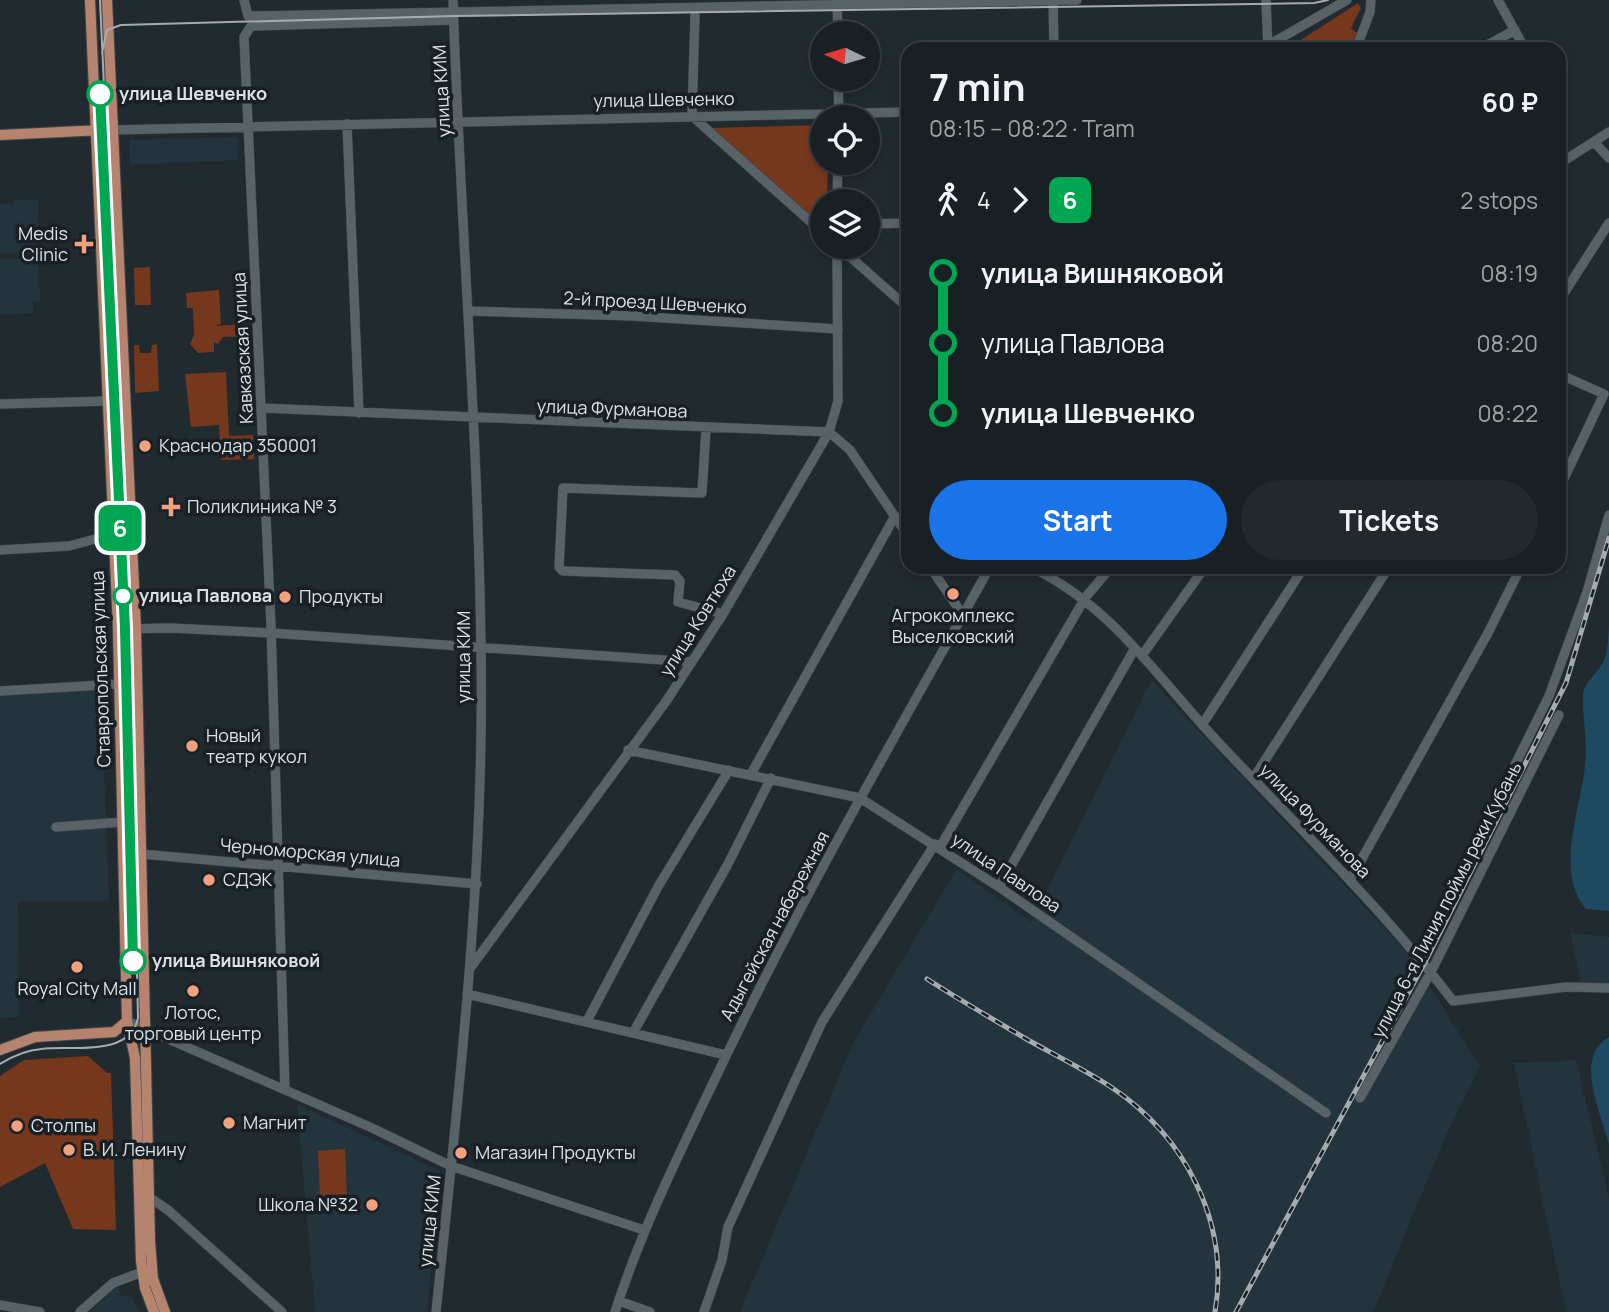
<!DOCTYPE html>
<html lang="en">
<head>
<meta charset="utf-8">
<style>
	:root { --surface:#192023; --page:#22282b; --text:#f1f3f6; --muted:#9fa3a6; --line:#373e41; --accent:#1a73e8 }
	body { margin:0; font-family:Manrope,sans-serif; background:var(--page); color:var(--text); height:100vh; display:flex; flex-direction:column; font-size:26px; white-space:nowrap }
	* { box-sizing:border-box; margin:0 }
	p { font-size:23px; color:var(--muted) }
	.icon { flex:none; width:38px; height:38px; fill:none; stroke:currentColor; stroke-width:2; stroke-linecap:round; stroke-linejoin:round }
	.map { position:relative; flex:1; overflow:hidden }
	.sheet { position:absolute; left:901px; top:42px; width:665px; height:532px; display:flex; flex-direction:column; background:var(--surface); border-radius:21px; box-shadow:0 4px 10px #0003,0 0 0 2px var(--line) }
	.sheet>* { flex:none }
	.badge { padding:0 14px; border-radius:10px; font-size:24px; line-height:46px }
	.needle { width:46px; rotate:275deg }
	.buttons { position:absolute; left:810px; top:21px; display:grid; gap:14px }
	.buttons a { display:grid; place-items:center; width:70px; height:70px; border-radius:50%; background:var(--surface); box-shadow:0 4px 10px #0003,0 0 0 2px var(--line); font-size:35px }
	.map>.badge { position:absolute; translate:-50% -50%; box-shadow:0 0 0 4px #fff }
	.legs { display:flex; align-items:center; gap:10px; height:77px; padding:0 28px; font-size:23px }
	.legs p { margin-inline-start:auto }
	.summary { display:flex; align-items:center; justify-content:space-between; height:119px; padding:0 28px }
	h1 { font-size:38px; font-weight:700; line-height:52px }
	.primary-button { display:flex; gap:14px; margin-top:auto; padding:14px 28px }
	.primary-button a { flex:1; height:80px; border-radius:42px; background:var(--accent); color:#fff; font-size:28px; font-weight:700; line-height:80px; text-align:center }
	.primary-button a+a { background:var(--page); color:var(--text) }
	ul { padding:0 28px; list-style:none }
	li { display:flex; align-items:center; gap:24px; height:70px; font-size:26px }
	li i { display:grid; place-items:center; width:10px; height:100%; margin:0 9px; background:currentColor }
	li i::after { content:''; width:18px; height:18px; margin:-9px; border:5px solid; border-radius:50%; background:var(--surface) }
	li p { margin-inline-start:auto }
	li:first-child i { background:linear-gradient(#0000 50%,currentColor 0) }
	li:last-child i { background:linear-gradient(currentColor 50%,#0000 0) }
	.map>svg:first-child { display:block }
	.built { fill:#24343c }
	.green { fill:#76381c }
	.water { fill:#1d4a60 }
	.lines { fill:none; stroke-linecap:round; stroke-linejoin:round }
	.minor-casing { stroke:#40484c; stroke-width:10 }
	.major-casing { stroke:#40484c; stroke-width:12 }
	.minor { stroke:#586267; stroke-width:9 }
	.major { stroke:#b6836e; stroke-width:10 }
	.tram { stroke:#a5acb0; stroke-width:2 }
	.rail-casing { stroke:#a5acb0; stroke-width:5 }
	.rail { stroke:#182025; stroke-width:2.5; stroke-dasharray:8; stroke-linecap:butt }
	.line-1-casing { stroke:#fff; stroke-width:16 }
	.line-1 { stroke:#00a651; stroke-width:10 }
	.stop-1-dot { fill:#fff; stroke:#00a651; stroke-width:3.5 }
	.poi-dot { fill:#f2a17e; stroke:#182025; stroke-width:2.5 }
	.labels { text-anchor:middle; stroke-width:7; stroke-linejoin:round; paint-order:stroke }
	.street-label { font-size:18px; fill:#dae0e3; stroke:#182025 }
	.stop-label { font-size:18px; font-weight:bold; fill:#dae0e3; stroke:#182025; text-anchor:start }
	.poi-label { font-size:18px; fill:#dae0e3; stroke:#182025; text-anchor:start }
</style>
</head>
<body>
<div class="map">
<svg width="1609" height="1312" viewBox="0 0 1609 1312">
	<rect width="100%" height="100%" fill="#212a2f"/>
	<path class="built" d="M 237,137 L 238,160 L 130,165 L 129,140 Z
		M 13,200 L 38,200 L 38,253 L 0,254 L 0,204 L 13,204 Z
		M 39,257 L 40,302 L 33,302 L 33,313 L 0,315 L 0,259 Z
		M 1151,680 L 1409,954 L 1480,1066 L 1446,1135 L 1373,1312 L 740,1312 L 853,1043 L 957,869 L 1031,922 Z
		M 101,688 L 109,901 L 18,902 L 19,1017 L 0,1018 L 0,693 Z
		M 1570,933 L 1609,937 L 1609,985 L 1581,982 Z
		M 1576,1060 L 1609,1198 L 1609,1312 L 1566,1312 L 1514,1063 Z
		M 297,1104 L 440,1171 L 427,1312 L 315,1312 Z
		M 119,1285 L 119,1295 L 123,1297 L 130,1295 L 140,1312 L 90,1312 Z"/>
	<path class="green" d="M 1358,3 L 1361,8 L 1351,28 L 1357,33 L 1350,49 L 1287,49 Z
		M 822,125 L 822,163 L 828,163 L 827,201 L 822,201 L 822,226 L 712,128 Z
		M 150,267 L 151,305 L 135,305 L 134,268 Z
		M 219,290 L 221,324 L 214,326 L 248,324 L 249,336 L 223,337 L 218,344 L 214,342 L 214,352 L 198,353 L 190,344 L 194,335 L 193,308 L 187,308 L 186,293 Z
		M 157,344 L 159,391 L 135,393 L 134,345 L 139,345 L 140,353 L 151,353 L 152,345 Z
		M 226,372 L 229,436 L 253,435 L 254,459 L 221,460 L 219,425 L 191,427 L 185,374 Z
		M 88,1056 L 107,1073 L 111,1073 L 116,1230 L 73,1229 L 45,1163 L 0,1187 L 0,1076 L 24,1060 Z
		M 345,1149 L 347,1198 L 320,1199 L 318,1151 Z"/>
	<path class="water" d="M 1609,626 L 1609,911 L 1586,909 C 1554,872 1581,809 1585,765 C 1588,741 1582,718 1583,695 C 1584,682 1601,670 1605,658 C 1608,649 1608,636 1609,626 Z
		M 1609,1037 L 1609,1144 C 1601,1113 1573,1056 1609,1037 Z"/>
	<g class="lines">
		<defs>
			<path id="minor" d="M 244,0 L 248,16 L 1077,0
				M 837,0 L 838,33
				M 1053,0 L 1054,49
				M 1266,0 L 1268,49
				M 1498,0 L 1525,49
				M 1267,46 L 1347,0
				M 1356,49 L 1370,12 L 1371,0
				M 1480,49 L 1515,30
				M 838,79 L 839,117
				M 1559,114 L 1560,115
				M 692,116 L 822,232
				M 692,116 L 695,16
				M 347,124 L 359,413
				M 112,130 L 908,112
				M 1594,142 L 1609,158
				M 1559,164 L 1609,132
				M 837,201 L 838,163
				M 868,224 L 908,223
				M 839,247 L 908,308
				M 1559,301 L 1609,223
				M 470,311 L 632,316 L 838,329
				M 1559,374 L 1604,394
				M 0,404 L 108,401
				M 262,408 L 829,432 L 850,450 L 908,536
				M 706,429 L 702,493 L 563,488 L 559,567 L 563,571 L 675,575 L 680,581 L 678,602 L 723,614
				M 1559,489 L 1604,394
				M 0,550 L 69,546 L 114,534
				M 930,567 L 963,615
				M 1031,567 C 1113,607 1157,677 1218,742 C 1298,827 1382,908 1453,1001 L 1566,987 L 1609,988
				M 118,629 L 171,628 L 271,633 L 692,662
				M 1143,654 L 1205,567
				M 0,691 L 119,684
				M 1202,725 L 1304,567
				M 628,750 L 860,798 L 999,887 L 1326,1113
				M 751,774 L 895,516
				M 1253,779 L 1389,567
				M 56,827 L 123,822
				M 940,847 L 1085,598 L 1111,567
				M 141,854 L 477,884
				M 1350,880 L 1488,633 L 1521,567
				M 999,887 L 1135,648
				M 1420,957 L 1549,696 L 1587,592 L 1609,515
				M 471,967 L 667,700 L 723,614 L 829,432 L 838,401 L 837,247
				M 467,994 L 726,1055
				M 127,1021 L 370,1127 L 451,1166 L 644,1230
				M 587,1021 L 659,885 L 729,770
				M 634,1031 L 728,864 L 771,778
				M 285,1090 L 271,626 L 244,37 L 251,26 L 454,20
				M 1360,1098 L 1431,972 L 1559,715
				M 149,1197 L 168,1210 L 282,1312
				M 619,1301 L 650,1312
				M 0,1305 L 40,1312
				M 80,1312 L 113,1283 L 142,1272
				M 436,1312 C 459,1091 485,869 481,647 C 478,431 460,216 453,0
				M 615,1312 C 641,1231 678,1156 715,1079 C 798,904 895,736 990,567
				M 704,1312 L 722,1260 L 728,1227 L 822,1022 L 935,844"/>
			<path id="major" d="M 90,0 L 118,629 L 127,1021 L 135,1058 L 141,1261 L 145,1288 L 154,1312
				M 107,0 L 136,629 L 150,1241 L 153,1279 L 165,1312
				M 0,135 L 102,130
				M 0,1050 L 35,1037 L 114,1032 L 127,1021"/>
		</defs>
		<use href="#minor" class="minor-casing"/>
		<use href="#major" class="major-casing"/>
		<use href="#minor" class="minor"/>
		<use href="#major" class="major"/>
		<path class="tram" d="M 102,53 L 107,30 L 121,25 L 454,16 L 1314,3 L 1328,0
			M 0,1064 C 13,1056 26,1050 41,1049 C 70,1045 130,1058 138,1018 L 129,629 L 100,0"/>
		<defs>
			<path id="rail" d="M 927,979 C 960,1000 994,1020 1028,1040 C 1055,1055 1085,1070 1111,1087 C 1186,1137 1230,1223 1215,1312
				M 1236,1312 L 1425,962 L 1566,683 L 1609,538"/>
		</defs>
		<use href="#rail" class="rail-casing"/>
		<use href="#rail" class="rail"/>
	</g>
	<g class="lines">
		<defs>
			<path id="line-1" d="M 100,94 L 125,629 L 133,961"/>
		</defs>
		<use href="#line-1" class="line-1-casing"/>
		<use href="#line-1" class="line-1"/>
	</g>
	<g class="stop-1-dot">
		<circle cx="100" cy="94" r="12"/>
		<circle cx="123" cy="596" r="9"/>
		<circle cx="133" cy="961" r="12"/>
	</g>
	<g class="poi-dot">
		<path d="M80.5 233.5h7v7h7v7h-7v7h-7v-7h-7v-7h7z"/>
		<circle cx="145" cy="446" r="7"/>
		<path d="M167.5 496.5h7v7h7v7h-7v7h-7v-7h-7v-7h7z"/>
		<circle cx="953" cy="594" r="7"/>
		<circle cx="285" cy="597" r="7"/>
		<circle cx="192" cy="746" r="7"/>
		<circle cx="209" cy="880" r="7"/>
		<circle cx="77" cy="967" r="7"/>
		<circle cx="193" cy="991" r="7"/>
		<circle cx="229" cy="1123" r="7"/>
		<circle cx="17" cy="1126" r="7"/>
		<circle cx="69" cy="1150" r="7"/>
		<circle cx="461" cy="1153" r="7"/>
		<circle cx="372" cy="1205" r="7"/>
	</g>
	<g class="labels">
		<g class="street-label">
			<text transform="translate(442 91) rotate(-93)" y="6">улица КИМ</text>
			<text transform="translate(664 100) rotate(-1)" y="6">улица Шевченко</text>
			<text transform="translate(655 303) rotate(3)" y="6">2-й проезд Шевченко</text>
			<text transform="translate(243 348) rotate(-93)" y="6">Кавказская улица</text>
			<text transform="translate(612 409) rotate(2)" y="6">улица Фурманова</text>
			<text transform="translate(698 621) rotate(-58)" y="6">улица Ковтюха</text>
			<text transform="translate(464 657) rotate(-90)" y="6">улица КИМ</text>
			<text transform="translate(101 669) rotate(-92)" y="6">Ставропольская улица</text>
			<text transform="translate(1315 821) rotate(46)" y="6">улица Фурманова</text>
			<text transform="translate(310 853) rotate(5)" y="6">Черноморская улица</text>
			<text transform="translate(1006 873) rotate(34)" y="6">улица Павлова</text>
			<text transform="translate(1447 900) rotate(-63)" y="6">улица 6-я Линия поймы реки Кубань</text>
			<text transform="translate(775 926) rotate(-62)" y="6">Адыгейская набережная</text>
			<text transform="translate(430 1221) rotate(-84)" y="6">улица КИМ</text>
		</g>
		<g class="stop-label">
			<text x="119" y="100">улица Шевченко</text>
			<text x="139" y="602">улица Павлова</text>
			<text x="152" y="967">улица Вишняковой</text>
		</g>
		<g class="poi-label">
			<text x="68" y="240" text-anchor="end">Medis<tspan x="68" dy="21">Clinic</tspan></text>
			<text x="159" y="452">Краснодар 350001</text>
			<text x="187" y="513">Поликлиника № 3</text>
			<text x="299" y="603">Продукты</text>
			<text x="953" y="622" text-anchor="middle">Агрокомплекс<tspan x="953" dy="21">Выселковский</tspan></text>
			<text x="206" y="742">Новый<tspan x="206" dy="21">театр кукол</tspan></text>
			<text x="223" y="886">СДЭК</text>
			<text x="77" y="995" text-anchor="middle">Royal City Mall</text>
			<text x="193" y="1019" text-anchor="middle">Лотос,<tspan x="193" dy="21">торговый центр</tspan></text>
			<text x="243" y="1129">Магнит</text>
			<text x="31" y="1132">Столпы</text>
			<text x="83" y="1156">В. И. Ленину</text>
			<text x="475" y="1159">Магазин Продукты</text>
			<text x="358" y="1211" text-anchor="end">Школа №32</text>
		</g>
	</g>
</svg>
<div class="buttons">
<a><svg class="needle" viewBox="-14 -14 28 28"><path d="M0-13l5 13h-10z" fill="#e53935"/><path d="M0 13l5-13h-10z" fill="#9fa3a6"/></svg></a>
<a><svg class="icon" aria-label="locate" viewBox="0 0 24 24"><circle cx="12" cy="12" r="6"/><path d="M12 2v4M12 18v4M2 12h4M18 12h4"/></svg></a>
<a><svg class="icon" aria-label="layers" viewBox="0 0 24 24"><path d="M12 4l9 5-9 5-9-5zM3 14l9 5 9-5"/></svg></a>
</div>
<b class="badge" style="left:120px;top:528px;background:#00a651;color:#fff">6</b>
<section class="sheet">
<div class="summary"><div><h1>7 min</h1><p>08:15 – 08:22 · Tram</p></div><b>60 ₽</b></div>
<div class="legs"><svg class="icon" aria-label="walk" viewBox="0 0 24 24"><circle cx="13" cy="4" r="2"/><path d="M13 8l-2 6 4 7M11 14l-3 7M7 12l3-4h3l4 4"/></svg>4<svg class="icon" aria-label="forward" viewBox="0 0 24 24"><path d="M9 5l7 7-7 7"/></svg><b class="badge" style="background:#00a651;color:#fff">6</b><p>2 stops</p></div>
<ul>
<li><i style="color:#00a651"></i><b>улица Вишняковой</b><p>08:19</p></li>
<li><i style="color:#00a651"></i><span>улица Павлова</span><p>08:20</p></li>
<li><i style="color:#00a651"></i><b>улица Шевченко</b><p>08:22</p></li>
</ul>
<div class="primary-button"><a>Start</a><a>Tickets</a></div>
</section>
</div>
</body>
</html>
